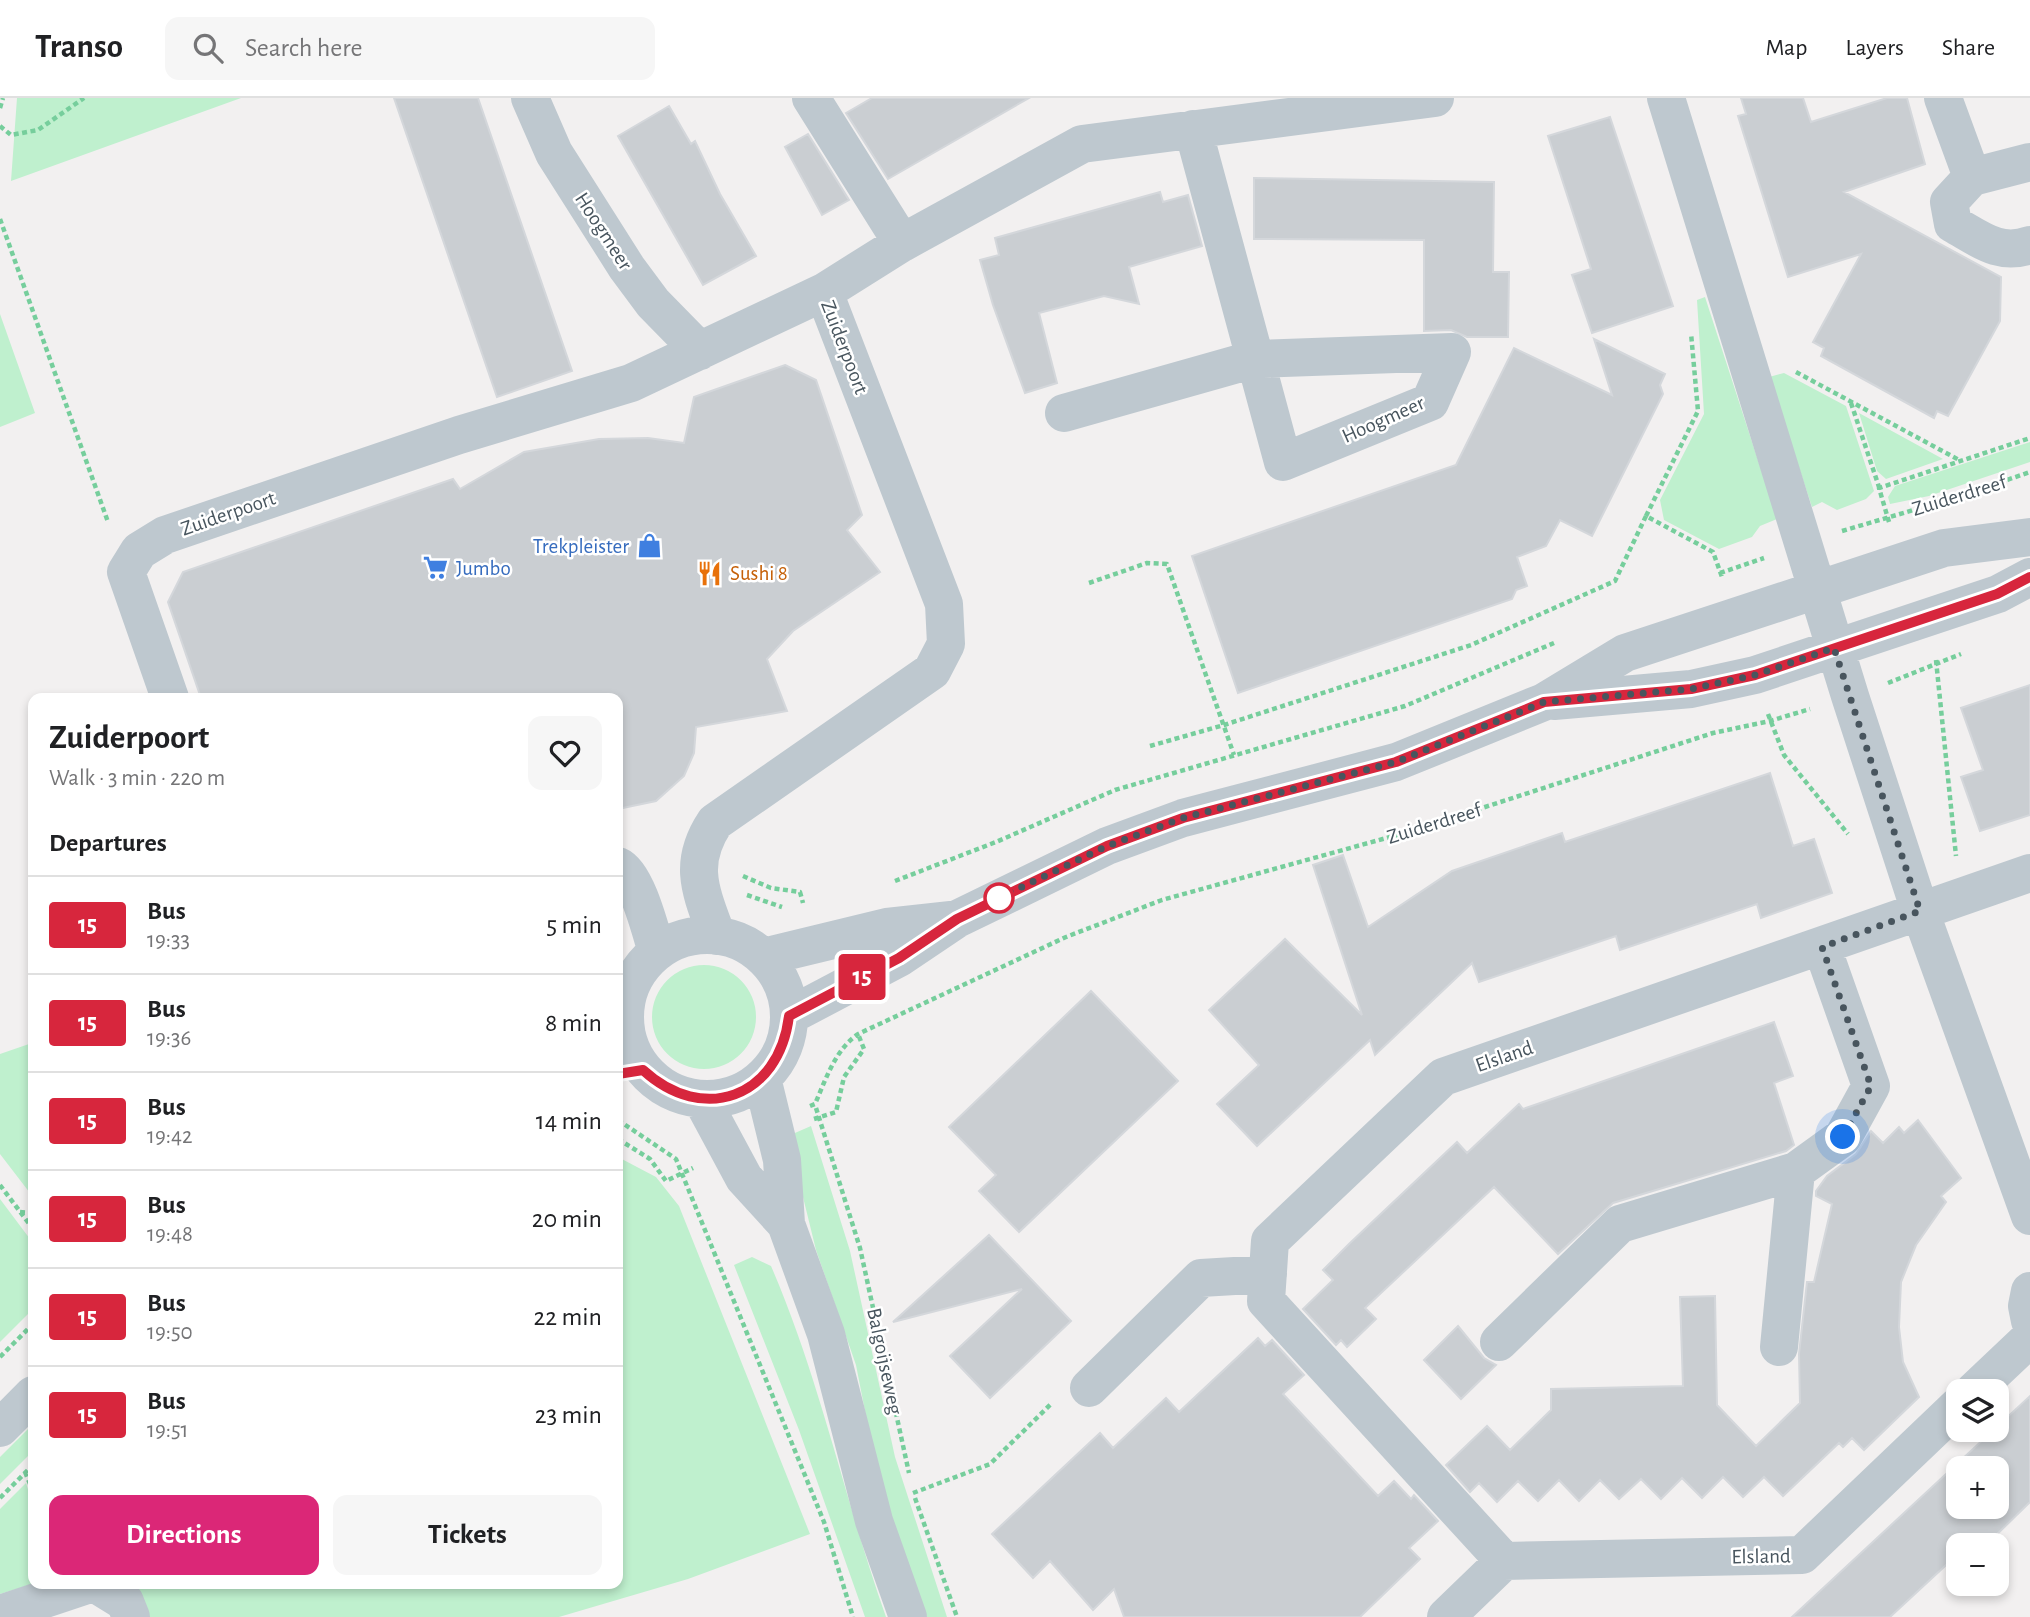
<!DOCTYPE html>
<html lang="en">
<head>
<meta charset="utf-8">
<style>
	:root { --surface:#fff; --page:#f6f6f6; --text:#202124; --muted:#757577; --line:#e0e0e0; --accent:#db2777 }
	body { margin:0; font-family:"Alegreya Sans",sans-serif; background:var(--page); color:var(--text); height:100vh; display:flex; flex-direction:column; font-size:26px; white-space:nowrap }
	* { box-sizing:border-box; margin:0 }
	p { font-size:23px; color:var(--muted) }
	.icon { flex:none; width:38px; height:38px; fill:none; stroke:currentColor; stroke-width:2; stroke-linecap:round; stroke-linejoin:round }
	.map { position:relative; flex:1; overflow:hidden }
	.sheet { position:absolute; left:28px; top:595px; width:595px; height:896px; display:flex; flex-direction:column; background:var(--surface); border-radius:14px; box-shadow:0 4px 10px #0003 }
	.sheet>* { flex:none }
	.badge { padding:0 14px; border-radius:5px; font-size:24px; line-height:46px }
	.fabs { position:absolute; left:1946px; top:1281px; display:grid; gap:14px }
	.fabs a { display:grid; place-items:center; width:63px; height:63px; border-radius:14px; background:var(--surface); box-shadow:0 4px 10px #0003; font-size:35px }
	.you { position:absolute; width:35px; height:35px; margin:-18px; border:5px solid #fff; border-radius:50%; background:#1a73e8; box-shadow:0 0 0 10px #1a73e833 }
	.map>.badge { position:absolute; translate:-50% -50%; box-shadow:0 0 0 4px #fff }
	h2 { padding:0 21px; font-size:26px; line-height:63px }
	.round { display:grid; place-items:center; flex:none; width:74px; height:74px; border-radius:14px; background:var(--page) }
	.summary { display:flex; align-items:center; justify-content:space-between; height:119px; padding:0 21px }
	h1 { font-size:33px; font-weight:700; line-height:52px }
	.cta { display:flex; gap:14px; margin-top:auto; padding:14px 21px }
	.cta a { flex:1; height:80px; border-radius:14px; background:var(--accent); color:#fff; font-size:28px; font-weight:700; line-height:80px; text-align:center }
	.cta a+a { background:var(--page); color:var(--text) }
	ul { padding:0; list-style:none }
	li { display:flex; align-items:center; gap:21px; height:98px; padding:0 21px; border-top:2px solid var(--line) }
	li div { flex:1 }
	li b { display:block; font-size:26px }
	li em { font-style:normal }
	li .badge { min-width:77px; font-weight:700; text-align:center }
	header { display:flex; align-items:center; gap:42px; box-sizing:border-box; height:98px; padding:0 35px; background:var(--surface); border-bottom:2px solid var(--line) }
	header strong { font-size:33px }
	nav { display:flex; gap:38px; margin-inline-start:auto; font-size:24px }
	.search { width:490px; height:63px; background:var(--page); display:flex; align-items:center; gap:18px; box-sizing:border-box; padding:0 24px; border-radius:14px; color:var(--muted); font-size:26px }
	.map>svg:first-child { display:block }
	.green { fill:#bff0ce }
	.building { fill:#caced2; stroke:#d4d7db; stroke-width:2; fill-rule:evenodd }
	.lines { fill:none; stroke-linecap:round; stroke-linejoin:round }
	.path { stroke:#76ce9c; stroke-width:4.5; stroke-dasharray:5 3.5; stroke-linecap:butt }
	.minor { stroke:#bec8cf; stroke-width:38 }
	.line-casing { stroke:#fff; stroke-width:16 }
	.line { stroke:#d7263d; stroke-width:10 }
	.walk { stroke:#48555e; stroke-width:7; stroke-dasharray:0 12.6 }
	.stop-dot { fill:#fff; stroke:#d7263d; stroke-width:3.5 }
	.labels { text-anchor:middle; stroke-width:5; stroke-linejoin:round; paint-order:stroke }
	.street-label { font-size:21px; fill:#48555e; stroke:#fff }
	.shop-label { font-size:21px; fill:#366cbe; stroke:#fff; text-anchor:end }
	.food-label { font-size:21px; fill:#c56008; stroke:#fff; text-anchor:start }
</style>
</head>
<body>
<header>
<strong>Transo</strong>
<div class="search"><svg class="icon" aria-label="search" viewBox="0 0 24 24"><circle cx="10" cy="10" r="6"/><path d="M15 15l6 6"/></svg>Search here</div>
<nav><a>Map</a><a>Layers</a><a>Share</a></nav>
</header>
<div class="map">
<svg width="2030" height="1519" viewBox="0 0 2030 1519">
	<rect width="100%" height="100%" fill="#f2f0f0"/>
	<path class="green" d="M 17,0 L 241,0 L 11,83 Z
		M 1705,199 L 1777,421 L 1760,428 L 1752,439 L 1719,451 L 1664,422 L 1660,402 L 1704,316 L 1697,202 Z
		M 0,216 L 35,315 L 0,329 Z
		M 1784,275 L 1846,308 L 1874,393 L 1866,401 L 1837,412 L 1822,404 L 1812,409 L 1769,279 Z
		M 1859,315 L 1943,361 L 1886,381 L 1877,373 Z
		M 2030,344 L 2030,364 L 1929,398 L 1890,406 L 1888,399 L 1895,388 Z
		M652 919a52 52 0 1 1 104 0a52 52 0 1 1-104 0Z
		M 29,946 L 33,958 L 33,1099 L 0,1056 L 0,956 Z
		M 811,1028 L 850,1153 L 895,1359 L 947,1519 L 927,1519 L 889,1411 L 872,1349 L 856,1267 L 816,1152 L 788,1038 Z
		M 618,1059 L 656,1079 L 679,1108 L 810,1436 L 688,1481 L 559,1519 L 149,1519 L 137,1486 L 618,1486 Z
		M 0,1101 L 33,1145 L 33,1211 L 0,1244 Z
		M 752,1159 L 771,1168 C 820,1281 845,1403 886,1519 L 865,1519 L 799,1332 L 734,1167 Z
		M 33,1326 L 33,1353 L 0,1386 L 0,1359 Z
		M 26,1385 L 33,1407 L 33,1486 L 0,1496 L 0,1411 Z"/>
	<path class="building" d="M 394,0 L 478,0 L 572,273 L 497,299 Z
		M 872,0 L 1029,0 L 888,81 L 846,15 Z
		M 1741,0 L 1803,0 L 1811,24 L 1887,0 L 1907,0 L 1925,66 L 1844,94 L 2001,179 L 2000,223 L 1948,318 L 1937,313 L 1934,320 L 1821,258 L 1824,250 L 1813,244 L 1861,156 L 1788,179 L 1738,18 L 1746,16 Z
		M 669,8 L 691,46 L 695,43 L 720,96 L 756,158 L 703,187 L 618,38 Z
		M 1610,19 L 1673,208 L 1592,235 L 1572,177 L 1591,171 L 1548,38 Z
		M 808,36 L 849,102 L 822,117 L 785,49 Z
		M 1254,80 L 1494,84 L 1493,174 L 1509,174 L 1508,239 L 1467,239 L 1451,232 L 1424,233 L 1424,142 L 1254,141 Z
		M 1160,94 L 1163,104 L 1188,97 L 1202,148 L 1129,169 L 1139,206 L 1104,198 L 1039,215 L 1057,285 L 1025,295 L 993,207 L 980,162 L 999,157 L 995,140 Z
		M 1594,241 L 1665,276 L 1660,287 L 1663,296 L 1592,438 L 1560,422 L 1546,448 L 1517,459 L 1527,488 L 1516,492 L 1512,501 L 1238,595 L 1192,458 L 1456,367 L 1514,250 L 1612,297 Z
		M 785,267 L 816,282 L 862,417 L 847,432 L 880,474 L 793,533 L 767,561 L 787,613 L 696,629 L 694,655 L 684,678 L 656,703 L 618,711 L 618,600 L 201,600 L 168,504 L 183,474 L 453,381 L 460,391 L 524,354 L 599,341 L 648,340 L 684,345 L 694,299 Z
		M 2030,587 L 2030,717 L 1980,733 L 1961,679 L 1983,672 L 1961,610 Z
		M 1770,675 L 1793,748 L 1814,741 L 1832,795 L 1761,820 L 1757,806 L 1620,852 L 1616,838 L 1479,884 L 1472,865 L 1375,957 L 1370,942 L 1257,1048 L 1217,1006 L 1259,967 L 1209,912 L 1285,841 L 1362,917 L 1313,767 L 1343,757 L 1368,829 L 1452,773 L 1562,735 L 1565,744 Z
		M 1091,893 L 1178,983 L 1019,1134 L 979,1093 L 996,1077 L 949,1029 Z
		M 1774,924 L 1793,978 L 1774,985 L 1794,1047 L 1786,1053 L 1613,1105 L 1558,1156 L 1494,1089 L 1365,1210 L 1376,1221 L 1347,1249 L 1341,1242 L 1336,1247 L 1303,1211 L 1333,1182 L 1323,1172 L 1350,1145 L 1457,1044 L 1467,1055 L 1519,1006 L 1523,1011 Z
		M 1918,1022 L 1961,1080 L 1941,1098 L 1946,1104 L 1916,1147 L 1901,1184 L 1899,1229 L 1903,1264 L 1919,1299 L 1864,1352 L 1852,1340 L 1843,1349 L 1839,1345 L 1783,1398 L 1764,1379 L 1743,1399 L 1723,1379 L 1702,1400 L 1682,1380 L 1661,1401 L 1641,1381 L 1619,1401 L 1600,1382 L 1579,1403 L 1559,1382 L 1538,1403 L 1518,1383 L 1497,1404 L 1479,1385 L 1470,1394 L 1446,1367 L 1487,1328 L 1510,1352 L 1551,1312 L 1551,1291 L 1683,1288 L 1680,1199 L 1715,1198 L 1717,1307 L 1756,1348 L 1800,1305 L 1799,1256 L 1807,1184 L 1814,1184 L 1832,1106 L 1816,1098 L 1816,1093 L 1827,1078 L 1856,1056 L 1871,1033 L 1883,1045 L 1899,1029 L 1904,1035 Z
		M 989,1137 L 1071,1223 L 990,1300 L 950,1258 L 1022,1191 L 893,1224 Z
		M 1458,1228 L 1484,1260 L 1496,1267 L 1461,1301 L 1424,1262 Z
		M 1258,1240 L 1265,1248 L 1272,1242 L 1304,1277 L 1283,1296 L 1378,1398 L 1394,1383 L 1411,1401 L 1414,1397 L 1438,1423 L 1409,1450 L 1420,1461 L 1360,1519 L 1124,1519 L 1114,1491 L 1093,1512 L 1050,1463 L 1033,1480 L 992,1436 L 1100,1335 L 1113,1350 L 1166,1300 L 1179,1314 Z
		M 2030,1298 L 2030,1404 L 1986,1447 L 1958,1447 L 1958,1456 L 1890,1519 L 1792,1519 ZM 1958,1370 L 1997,1370 L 1997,1409 L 1958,1409 Z"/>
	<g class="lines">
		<path class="path" d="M 0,10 L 3,0
			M 0,28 L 11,37 L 38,32 L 84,0
			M 0,121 L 108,424
			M 1796,274 L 1961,363
			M 1851,305 L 1879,389
			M 1943,404 L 2030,374
			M 1646,418 L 1698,313 L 1691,235
			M 1889,424 L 1879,390 L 2030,340
			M 1842,433 L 1917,411
			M 1720,475 L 1764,460
			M 1089,485 L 1147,465 L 1167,466 L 1234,657
			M 1936,562 L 1956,758
			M 1888,585 L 1961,556
			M 1768,616 L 1784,657 L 1848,736
			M 1150,648 L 1224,627 L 1471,547 L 1615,483 L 1646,418 L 1713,454 L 1722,479
			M 743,778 L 771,790 L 800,794 L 803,805
			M 895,783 L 996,744 L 1115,692 L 1405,608 L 1554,545
			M 747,797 L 782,809
			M 810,1008 L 815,1006 C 826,981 835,952 858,936 L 1066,839 L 1162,802 L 1408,734 L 1713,635 L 1770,623 L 1810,611
			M 816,1010 L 860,1150 L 909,1375
			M 814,1021 L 836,1014 L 844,979 L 864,951 L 858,936
			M 618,1022 L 676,1061 L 824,1424 L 853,1519
			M 618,1041 L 650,1061 L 666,1083 L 693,1070
			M 0,1087 L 33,1131
			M 20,1114 L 33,1115
			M 0,1259 L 33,1226
			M 25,1374 L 33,1393
			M 913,1395 L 990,1366 L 1051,1306
			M 0,1400 L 33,1367
			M 915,1400 L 957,1519"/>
		<path class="minor" d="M 530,0 L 554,55 L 627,170 L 653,205 L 700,253
			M 811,0 L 902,145
			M 1666,0 L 1850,598 L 1920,813 L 2030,1118
			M 1943,0 L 1972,79
			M 2030,64 L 1972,79 L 1949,104 L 1953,126 C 1980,141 1999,158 2030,147
			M 1064,315 L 1255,261 L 1452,254 L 1430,304 L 1283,364 L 1193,31
			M 170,600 L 126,474 L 139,453 L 165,437 L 459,337 L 631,285 L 824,194 L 902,145 L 1082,46 L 1435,0
			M 1554,603 L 1691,591 L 1755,577 L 1998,496 L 2030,479
			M 618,768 C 637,776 651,835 657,854
			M625 919a82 82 0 1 1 164 0a82 82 0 1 1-164 0Z
			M 717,838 C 701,794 687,766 715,724 L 932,573 L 946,546 L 944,506 L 824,194
			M 763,859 L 887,829 L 951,822
			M 789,918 L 899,860 L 957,821 L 1107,748 L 1183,720 L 1396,664 L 1544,604 L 1625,555 L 1944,450 L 2030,439
			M 762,980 L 782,1062 L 786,1126 L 826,1236 L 874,1423 L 908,1519
			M 702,1002 L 744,1080 L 786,1126
			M 2030,1193 L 2027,1208 L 2030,1223
			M 1499,1244 L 1620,1126 L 1796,1073
			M 1779,1249 L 1796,1073 L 1843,1039 L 1871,988 L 1822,849
			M 1089,1290 L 1201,1180 L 1268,1176
			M 1974,1293 L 2030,1240
			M 1958,1308 L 1802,1457 L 1504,1463 L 1266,1203 L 1270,1143 L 1443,979 L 2030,775
			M 0,1330 L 33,1297
			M 96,1486 L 125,1504 L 131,1519
			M 0,1516 L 90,1486
			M 1446,1519 L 1504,1463"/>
	</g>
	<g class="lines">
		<defs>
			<path id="line" d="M 618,976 L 643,972 C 703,1027 779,1000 789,918 L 899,860 L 957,821 L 1107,748 L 1183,720 L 1396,664 L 1544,604 L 1691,591 L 1755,577 L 1997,496 L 2030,479"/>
		</defs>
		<use href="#line" class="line-casing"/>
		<use href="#line" class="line"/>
		<path class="walk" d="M 999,800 L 1107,748 L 1183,720 L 1396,664 L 1544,604 L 1691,591 L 1755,577 L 1834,550 L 1920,813 L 1822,849 L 1871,988 L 1843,1039"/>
	</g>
	<defs>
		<symbol id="shop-bare" viewBox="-9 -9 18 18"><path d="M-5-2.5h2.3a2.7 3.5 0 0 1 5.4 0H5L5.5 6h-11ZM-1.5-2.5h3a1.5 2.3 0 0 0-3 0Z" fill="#3f7fe0" stroke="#fff" stroke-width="2.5" paint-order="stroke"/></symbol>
		<symbol id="supermarket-bare" viewBox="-9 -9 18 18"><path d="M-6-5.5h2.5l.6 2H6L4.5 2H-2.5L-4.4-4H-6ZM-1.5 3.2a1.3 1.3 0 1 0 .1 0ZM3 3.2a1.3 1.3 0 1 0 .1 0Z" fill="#3f7fe0" stroke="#fff" stroke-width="2.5" paint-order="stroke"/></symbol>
		<symbol id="restaurant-bare" viewBox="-9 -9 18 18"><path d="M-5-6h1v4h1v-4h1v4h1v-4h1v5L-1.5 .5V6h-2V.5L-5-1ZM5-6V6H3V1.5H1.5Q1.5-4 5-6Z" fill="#e8710a" stroke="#fff" stroke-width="2.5" paint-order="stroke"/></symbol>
	</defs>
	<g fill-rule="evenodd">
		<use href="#shop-bare" x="632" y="430" width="35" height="35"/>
		<use href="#supermarket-bare" x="418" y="452" width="35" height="35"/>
		<use href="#restaurant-bare" x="692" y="458" width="35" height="35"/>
	</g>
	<circle class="stop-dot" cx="999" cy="800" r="14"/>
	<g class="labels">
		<g class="street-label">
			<text transform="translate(604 133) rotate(57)" y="7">Hoogmeer</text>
			<text transform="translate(845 249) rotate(69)" y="7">Zuiderpoort</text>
			<text transform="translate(1383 321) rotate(-24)" y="7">Hoogmeer</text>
			<text transform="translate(1959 397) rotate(-17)" y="7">Zuiderdreef</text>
			<text transform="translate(228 415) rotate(-19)" y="7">Zuiderpoort</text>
			<text transform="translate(1434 725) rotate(-17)" y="7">Zuiderdreef</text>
			<text transform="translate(1504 958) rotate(-19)" y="7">Elsland</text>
			<text transform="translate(885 1263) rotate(78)" y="7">Balgoijseweg</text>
			<text transform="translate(1761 1458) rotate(-1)" y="7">Elsland</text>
		</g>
		<g class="shop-label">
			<text x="629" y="455">Trekpleister</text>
			<text x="456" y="477" text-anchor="start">Jumbo</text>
		</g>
		<g class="food-label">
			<text x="730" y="482">Sushi 8</text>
		</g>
	</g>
</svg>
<div class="fabs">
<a><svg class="icon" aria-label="layers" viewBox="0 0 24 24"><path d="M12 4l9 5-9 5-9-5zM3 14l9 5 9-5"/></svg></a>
<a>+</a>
<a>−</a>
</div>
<div class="you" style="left:1843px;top:1039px"></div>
<b class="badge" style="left:862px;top:879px;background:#d7263d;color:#fff">15</b>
<section class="sheet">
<div class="summary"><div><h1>Zuiderpoort</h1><p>Walk · 3 min · 220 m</p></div><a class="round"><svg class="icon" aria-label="heart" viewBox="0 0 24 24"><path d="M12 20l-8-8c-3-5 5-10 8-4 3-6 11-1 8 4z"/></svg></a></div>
<h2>Departures</h2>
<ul>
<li><span class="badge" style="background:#d7263d;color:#fff">15</span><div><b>Bus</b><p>19:33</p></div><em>5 min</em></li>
<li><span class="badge" style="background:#d7263d;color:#fff">15</span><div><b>Bus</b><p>19:36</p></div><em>8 min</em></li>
<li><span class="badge" style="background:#d7263d;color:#fff">15</span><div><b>Bus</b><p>19:42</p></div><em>14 min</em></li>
<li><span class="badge" style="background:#d7263d;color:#fff">15</span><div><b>Bus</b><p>19:48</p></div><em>20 min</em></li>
<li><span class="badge" style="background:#d7263d;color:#fff">15</span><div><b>Bus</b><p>19:50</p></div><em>22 min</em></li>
<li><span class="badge" style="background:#d7263d;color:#fff">15</span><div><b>Bus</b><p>19:51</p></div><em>23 min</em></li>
</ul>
<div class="cta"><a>Directions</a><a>Tickets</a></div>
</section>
</div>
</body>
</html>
